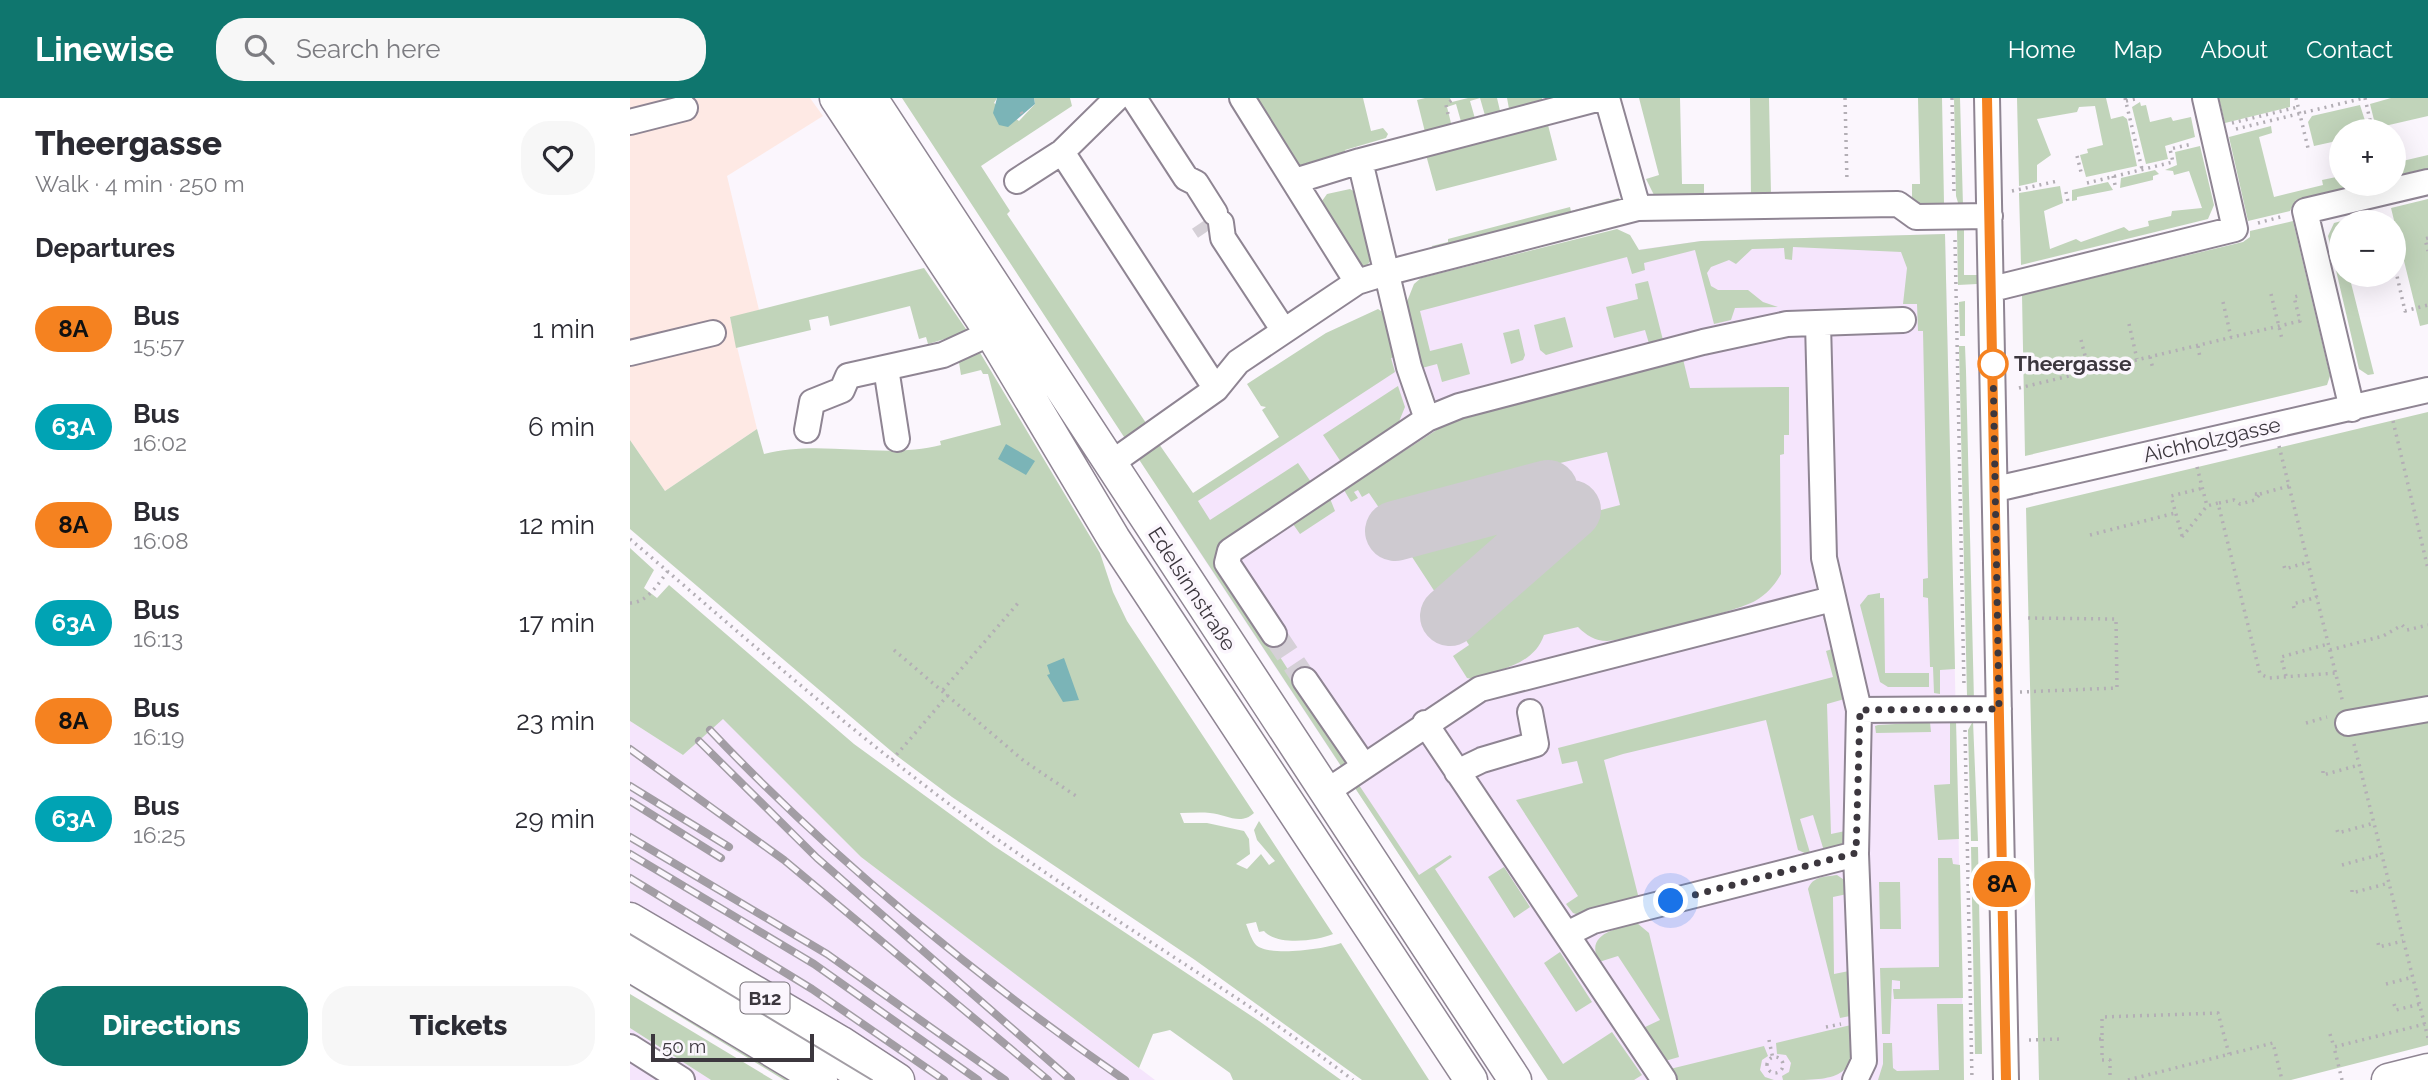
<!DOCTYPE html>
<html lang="en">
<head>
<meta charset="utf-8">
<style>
	:root { --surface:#fff; --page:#f7f7f7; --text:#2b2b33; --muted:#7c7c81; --accent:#0f766e }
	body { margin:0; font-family:Raleway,sans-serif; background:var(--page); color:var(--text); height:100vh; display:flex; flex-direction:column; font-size:26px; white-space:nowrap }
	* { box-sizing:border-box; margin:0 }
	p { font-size:23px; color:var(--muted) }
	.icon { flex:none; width:38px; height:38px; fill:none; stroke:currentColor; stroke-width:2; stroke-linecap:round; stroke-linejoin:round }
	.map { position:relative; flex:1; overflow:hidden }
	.drawer { display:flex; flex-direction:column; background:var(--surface); width:630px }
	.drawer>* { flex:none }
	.badge { padding:0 14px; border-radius:23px; font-size:24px; line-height:46px }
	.controls { position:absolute; left:1699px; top:21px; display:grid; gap:14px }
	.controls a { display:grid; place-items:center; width:77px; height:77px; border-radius:50%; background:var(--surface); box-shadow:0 7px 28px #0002; font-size:35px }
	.scale { position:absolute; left:21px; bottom:18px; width:163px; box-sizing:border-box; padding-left:7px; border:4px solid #3c373e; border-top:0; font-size:19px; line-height:24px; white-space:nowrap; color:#3c373e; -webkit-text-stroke:5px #fbf6fd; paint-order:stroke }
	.you { position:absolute; width:35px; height:35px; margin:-18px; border:5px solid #fff; border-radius:50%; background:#1a73e8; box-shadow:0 0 0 10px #1a73e833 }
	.map>.badge { position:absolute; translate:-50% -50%; box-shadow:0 0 0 4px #fff }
	h2 { padding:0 35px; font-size:26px; line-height:63px }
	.round { display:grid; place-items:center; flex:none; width:74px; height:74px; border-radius:28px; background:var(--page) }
	.head { display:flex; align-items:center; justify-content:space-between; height:119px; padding:0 35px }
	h1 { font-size:33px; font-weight:800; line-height:52px }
	.primary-button { display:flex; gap:14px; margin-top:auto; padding:14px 35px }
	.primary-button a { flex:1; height:80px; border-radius:28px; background:var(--accent); color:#fff; font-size:28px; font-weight:800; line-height:80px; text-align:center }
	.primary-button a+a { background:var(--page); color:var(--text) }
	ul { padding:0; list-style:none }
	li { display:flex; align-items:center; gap:21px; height:98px; padding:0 35px }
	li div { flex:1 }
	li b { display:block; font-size:26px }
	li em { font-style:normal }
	li .badge { min-width:77px; font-weight:700; text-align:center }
	header { display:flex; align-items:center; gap:42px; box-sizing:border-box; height:98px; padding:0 35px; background:var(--accent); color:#fff }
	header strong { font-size:33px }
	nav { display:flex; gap:38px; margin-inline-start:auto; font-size:24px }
	.search { width:490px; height:63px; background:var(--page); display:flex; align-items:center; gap:18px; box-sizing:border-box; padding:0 24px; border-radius:28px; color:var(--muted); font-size:26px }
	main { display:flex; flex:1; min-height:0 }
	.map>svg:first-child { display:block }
	.built { fill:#f5e5fc }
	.industrial { fill:#fee9e4 }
	.green { fill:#c1d4ba }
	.water { fill:#7bb4b7 }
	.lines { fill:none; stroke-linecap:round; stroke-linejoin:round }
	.taxiway { stroke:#cecad0; stroke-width:60 }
	.minor-tunnel { stroke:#d5d0d7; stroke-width:24; stroke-dasharray:24 12; stroke-linecap:butt }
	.minor-casing { stroke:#8f8593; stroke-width:28 }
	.major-casing { stroke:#8f8593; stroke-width:35 }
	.path { stroke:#b3aeb5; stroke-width:3.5; stroke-dasharray:2 5; stroke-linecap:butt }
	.minor { stroke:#fff; stroke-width:24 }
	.major { stroke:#fff; stroke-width:32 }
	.tram { stroke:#a29da4; stroke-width:2 }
	.rail-casing { stroke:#a29da4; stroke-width:8 }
	.rail { stroke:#fbf6fd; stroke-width:5; stroke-dasharray:16; stroke-linecap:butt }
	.line-casing { stroke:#fff; stroke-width:16 }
	.line { stroke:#f58220; stroke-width:10 }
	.walk { stroke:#3c373e; stroke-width:7; stroke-dasharray:0 12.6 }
	.stop-dot { fill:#fff; stroke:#f58220; stroke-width:3.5 }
	.labels { text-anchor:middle; stroke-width:7; stroke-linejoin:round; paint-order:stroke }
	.shield { fill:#fbf6fd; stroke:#757077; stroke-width:2 }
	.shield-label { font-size:19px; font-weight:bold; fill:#3c373e }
	.stop-label { font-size:21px; font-weight:bold; fill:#3c373e; stroke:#fbf6fd; text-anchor:start }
	.street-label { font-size:21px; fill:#3c373e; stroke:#fbf6fd }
</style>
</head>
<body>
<header>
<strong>Linewise</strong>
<div class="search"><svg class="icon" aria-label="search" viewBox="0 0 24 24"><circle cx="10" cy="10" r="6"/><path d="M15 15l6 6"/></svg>Search here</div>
<nav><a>Home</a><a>Map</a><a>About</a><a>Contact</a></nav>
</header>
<main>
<section class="drawer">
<div class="head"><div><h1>Theergasse</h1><p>Walk · 4 min · 250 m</p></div><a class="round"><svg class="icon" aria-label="heart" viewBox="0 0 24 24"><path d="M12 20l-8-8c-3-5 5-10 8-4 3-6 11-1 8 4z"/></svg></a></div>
<h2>Departures</h2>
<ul>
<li><span class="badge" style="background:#f58220;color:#111">8A</span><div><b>Bus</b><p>15:57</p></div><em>1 min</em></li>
<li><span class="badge" style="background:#00a3b4;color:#fff">63A</span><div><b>Bus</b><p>16:02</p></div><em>6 min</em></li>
<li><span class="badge" style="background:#f58220;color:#111">8A</span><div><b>Bus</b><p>16:08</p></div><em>12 min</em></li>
<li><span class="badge" style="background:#00a3b4;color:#fff">63A</span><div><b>Bus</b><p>16:13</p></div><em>17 min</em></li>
<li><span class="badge" style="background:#f58220;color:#111">8A</span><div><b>Bus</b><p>16:19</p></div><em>23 min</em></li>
<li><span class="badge" style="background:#00a3b4;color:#fff">63A</span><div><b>Bus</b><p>16:25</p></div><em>29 min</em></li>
</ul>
<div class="primary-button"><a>Directions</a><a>Tickets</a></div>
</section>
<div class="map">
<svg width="1798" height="982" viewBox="0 0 1798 982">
	<rect width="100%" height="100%" fill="#fbf6fd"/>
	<path class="built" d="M 1315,136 L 1334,982 L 918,982 L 547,420 L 649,339 L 714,228 L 984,155 L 1071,143 Z
		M 93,620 L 231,759 L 525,982 L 279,982 L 0,815 L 0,623 L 53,657 Z
		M 0,930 L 81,982 L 0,982 Z"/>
	<path class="industrial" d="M 0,0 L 180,0 L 193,18 L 97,78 L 129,212 L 100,220 L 127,331 L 35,393 L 0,342 Z"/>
	<path class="green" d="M 272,0 L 367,0 L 364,5 L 389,23 L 405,6 L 404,0 L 440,0 L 442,8 L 351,68 L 380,113 L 377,116 L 518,328 L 496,342 Z
		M 623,0 L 733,0 L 741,33 L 753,30 L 758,36 L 756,40 L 715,52 L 716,57 L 674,68 L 666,66 Z
		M 795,0 L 820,0 L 822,4 L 838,0 L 867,0 L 871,17 L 856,21 L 850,0 L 840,3 L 846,24 L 832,27 L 826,6 L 817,9 L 822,29 L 795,34 L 787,2 Z
		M 877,0 L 912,0 L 912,6 L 880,16 Z
		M 1009,0 L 1050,0 L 1052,86 L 1074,86 L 1074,98 L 1029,99 L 1024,97 L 1016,81 L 1029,77 Z
		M 1120,0 L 1139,0 L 1141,96 L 1121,100 Z
		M 1288,0 L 1312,0 L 1314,105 L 1285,106 L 1282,101 L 1282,86 L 1290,86 Z
		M 1324,0 L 1330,0 L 1333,108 L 1329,108 L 1326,98 Z
		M 1387,0 L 1476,0 L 1481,21 L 1493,18 L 1497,21 L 1507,68 L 1456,79 L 1450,57 L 1458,55 L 1457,51 L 1473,47 L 1465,8 L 1449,9 L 1447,14 L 1407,21 L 1421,57 L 1407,67 L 1407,84 L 1389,88 Z
		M 1589,0 L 1660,0 L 1660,9 L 1595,25 Z
		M 1761,0 L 1798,0 L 1798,18 L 1746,30 L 1740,6 Z
		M 1510,4 L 1511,8 L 1516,7 L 1520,24 L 1541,19 L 1543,23 L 1561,19 L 1565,39 L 1535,48 L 1538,61 L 1516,66 L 1502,9 Z
		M 1730,7 L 1738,32 L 1712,33 L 1711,42 L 1684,48 L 1678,24 L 1682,18 Z
		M 918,27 L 927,62 L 806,93 L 796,57 Z
		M 1641,28 L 1642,35 L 1629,39 L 1644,99 L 1693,87 L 1692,82 L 1711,78 L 1712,86 L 1733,86 L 1666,102 L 1660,113 L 1618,123 L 1599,39 Z
		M 1570,48 L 1584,107 L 1578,121 L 1391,167 L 1389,95 L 1430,88 L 1433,105 L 1414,113 L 1420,151 L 1446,141 L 1451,144 L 1494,129 L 1499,133 L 1519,128 L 1518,123 L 1541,118 L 1542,113 L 1572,110 L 1559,73 L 1544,77 L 1543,73 L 1535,72 L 1547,67 L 1545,54 Z
		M 1798,57 L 1798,70 L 1764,78 L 1764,65 Z
		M 1525,72 L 1529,76 L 1523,78 L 1523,82 L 1490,90 L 1491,80 Z
		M 1478,84 L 1483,92 L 1447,99 L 1447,102 L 1442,103 L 1442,92 Z
		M 720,91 L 725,94 L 741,162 L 736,169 L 732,168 L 692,103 L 697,96 Z
		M 989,100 L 990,103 L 803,153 L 802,148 L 818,144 L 818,141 L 940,109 L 941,113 Z
		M 1798,101 L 1798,226 L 1790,228 L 1761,110 Z
		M 1744,114 L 1746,124 L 1712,124 L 1712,177 L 1719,177 L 1744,276 L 1738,277 L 1729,271 L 1698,138 L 1704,125 Z
		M 1663,123 L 1700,278 L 1697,287 L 1395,358 L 1392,197 L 1613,144 L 1620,139 L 1620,133 Z
		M 1331,124 L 1334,124 L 1334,177 L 1347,177 L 1347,186 L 1328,187 L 1327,132 Z
		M 987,131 L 1000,137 L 1009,152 L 1071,143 L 1315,136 L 1325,571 L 1310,572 L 1310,596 L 1304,595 L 1303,569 L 1300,569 L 1298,500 L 1293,499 L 1293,481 L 1298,480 L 1293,233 L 1288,233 L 1287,206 L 1273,206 L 1277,170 L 1271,154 L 1163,149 L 1162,162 L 1155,161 L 1154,150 L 1122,151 L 1106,166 L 1099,162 L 1081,169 L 1077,175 L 1081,188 L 1088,192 L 1118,192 L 1133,204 L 1148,209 L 1105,210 L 1101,222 L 1084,226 L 1065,152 L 1014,165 L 1015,172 L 1002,176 L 997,159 L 790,213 L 800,253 L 832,245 L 840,276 L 812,284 L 807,266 L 792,270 L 788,254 L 761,260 L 765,274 L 568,403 L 580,422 L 668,365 L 681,384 L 644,407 L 647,412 L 598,442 L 638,540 L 717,664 L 711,668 L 508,360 L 529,346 L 563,395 L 649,339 L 632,312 L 636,309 L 631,308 L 617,286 L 696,235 L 748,211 L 751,213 L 776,206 L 784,186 L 791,180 Z
		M 294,170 L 338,234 L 298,246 L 296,239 L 289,241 L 280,208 L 200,228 L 198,218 L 179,222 L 181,232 L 106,250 L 100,219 Z
		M 1018,183 L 1034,246 L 1020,249 L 1015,232 L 984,240 L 976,209 L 1008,201 L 1005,186 Z
		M 1335,203 L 1335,238 L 1330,238 L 1329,204 Z
		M 935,219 L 943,249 L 916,257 L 910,252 L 904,227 Z
		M 889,231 L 895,257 L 893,262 L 881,266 L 873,235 Z
		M 346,248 L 470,455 L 483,494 L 497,523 L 624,715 C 610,728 596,716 580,715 C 570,714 560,715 550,715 L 554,725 L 577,725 L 614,733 L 619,741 L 620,756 L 606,766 L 617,771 L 631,756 L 639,767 L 645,763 L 627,742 L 624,732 L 629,723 L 703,836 C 687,843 647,848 634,833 L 629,834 L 626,824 L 616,826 C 619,833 621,841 626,847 C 639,859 695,851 711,845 L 799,982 L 732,982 L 565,862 L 322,699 L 267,658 L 0,431 L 0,342 L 35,393 L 127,331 L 134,356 C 191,341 253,362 311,347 L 310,343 L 371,327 L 358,276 L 353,276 L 351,272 L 331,277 L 328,258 Z
		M 1329,248 L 1335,248 L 1336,273 L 1344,603 L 1341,606 L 1337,597 Z
		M 1053,261 L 1060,290 L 1159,289 L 1159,337 L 1154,337 L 1154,356 L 1150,357 L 1151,476 C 1144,488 1137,496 1125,503 C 1108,513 997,542 977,543 C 965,543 956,537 948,529 L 914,537 C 904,567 869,572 842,581 L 837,580 L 823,558 L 839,547 L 822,521 L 937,421 L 990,407 L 977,354 L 913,369 L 916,386 L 762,429 L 739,395 L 732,399 L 728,392 L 724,394 L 728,400 L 721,404 L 714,392 L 825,320 Z
		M 768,288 L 775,309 L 768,326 L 711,364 L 693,337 Z
		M 1798,314 L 1798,947 L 1661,982 L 1409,982 L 1396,410 Z
		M 699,398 L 705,413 L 670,436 L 658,419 Z
		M 919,398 L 925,421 L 818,514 L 769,439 Z
		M 0,450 L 24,472 L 14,490 L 27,500 L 39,487 L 224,646 L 364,748 L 629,923 L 711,982 L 603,982 L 600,975 L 540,932 L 523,936 L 509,970 L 231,759 L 93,621 L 53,657 L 0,623 Z
		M 1250,495 L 1250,500 L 1254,500 L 1255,575 L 1299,575 L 1299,589 L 1258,589 L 1250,584 L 1230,507 L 1238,497 Z
		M 1193,520 L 1200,523 L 1218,600 L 1197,606 L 1201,736 L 1220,732 L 1218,743 L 1194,753 L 1183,717 L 1170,721 L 1181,758 L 1168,752 L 1136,622 L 993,656 L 974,662 L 1008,797 L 1006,801 L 949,817 L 943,815 L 936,806 L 948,798 L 886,702 L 953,685 L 947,663 L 932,666 L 928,650 L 1203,579 L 1196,553 L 1205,550 Z
		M 1320,623 L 1326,623 L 1329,741 L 1308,742 L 1304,687 L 1320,686 Z
		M 1343,623 L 1348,743 L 1341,743 L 1338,632 Z
		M 1300,624 L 1301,634 L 1246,635 L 1245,628 L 1248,627 Z
		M 729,687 L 789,777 L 820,757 L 822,759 L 805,771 L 933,966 L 982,934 L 1012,977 L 1004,982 L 918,982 L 725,690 Z
		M 1341,749 L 1348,749 L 1352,956 L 1345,956 Z
		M 1308,760 L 1322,760 L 1323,766 L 1330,767 L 1333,900 L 1264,901 L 1263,891 L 1270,891 L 1270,883 L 1262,882 L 1260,936 L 1252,936 L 1250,870 L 1309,869 Z
		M 874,769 L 900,809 L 884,820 L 858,779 Z
		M 1207,777 L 1220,786 L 1222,795 L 1203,799 L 1204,876 L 1224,872 L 1225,917 L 1210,920 L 1178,791 C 1183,778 1194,779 1207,777 Z
		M 1249,784 L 1270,784 L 1271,831 L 1250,831 Z
		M 1007,825 L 1019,835 L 1049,959 L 1035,963 L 1013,930 L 1030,922 L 988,858 L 969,864 C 954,835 987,831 1007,825 Z
		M 930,854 L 962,904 L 946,914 L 914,865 Z
		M 0,872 L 183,982 L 154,982 L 0,888 Z
		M 0,896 L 143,982 L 81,982 L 0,930 Z
		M 1307,906 L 1333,906 L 1334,982 L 1248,982 L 1253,966 L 1253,945 L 1262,945 L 1263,970 L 1267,973 L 1309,972 Z
		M 1225,926 C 1228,982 1206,982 1153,982 L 1152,978 L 1159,974 L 1161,965 L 1156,957 L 1147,956 L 1146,945 Z
		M 1134,948 L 1138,958 L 1132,962 L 1130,972 L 1135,979 L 1144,982 L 1047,982 L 1040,971 Z"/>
	<path class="water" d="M 367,0 L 404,0 L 405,6 L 378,29 L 369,27 L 363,15 Z
		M 376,346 L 405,363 L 396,377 L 368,361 Z
		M 434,560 L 449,602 L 433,604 L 417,577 L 420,576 L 417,567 Z"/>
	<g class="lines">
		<path class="taxiway" d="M 765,433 L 918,392
			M 820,518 L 941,412"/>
		<path class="minor-tunnel" d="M 572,124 L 578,133
			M 644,536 L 675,582"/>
		<defs>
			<path id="minor" d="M 504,0 L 556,80 L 566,85 L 585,115
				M 612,0 L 727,184
				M 977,0 L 1008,110
				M 1357,0 L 1376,982
				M 0,24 L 55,10
				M 432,54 L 586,291
				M 387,83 L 432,54 L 487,0
				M 665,83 L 730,63
				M 591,125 L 593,140 L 654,233
				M 1362,191 L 1605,131 L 1575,0
				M 1188,225 L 1194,460 L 1229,612 L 1226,756 L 1234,963 L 1225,982
				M 0,255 L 83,235
				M 256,270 L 267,341
				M 1722,311 L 1675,113 L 1798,84
				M 797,321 L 779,269 L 730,63 L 971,0
				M 177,332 L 182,304 L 212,292 L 218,278 L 313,257 L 361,235
				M 480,366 L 586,291 L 608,264 L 727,184 L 756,175 L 1008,110 L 1268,106 L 1286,119 L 1360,118
				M 1366,391 L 1798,292
				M 644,536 L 597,465 L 600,453 L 797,321 L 829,308 L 1073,244 L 1157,226 L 1273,222
				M 675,582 L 734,668
				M 1229,612 L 1369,611
				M 795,625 L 1034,982
				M 1718,625 L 1798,611
				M 827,674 L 852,662 L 906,646 L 900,614
				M 696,694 L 850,591 L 1202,501
				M 937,836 L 963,823 L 1226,756
				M 0,841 L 233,982
				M 0,949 L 52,982"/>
			<path id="major" d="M 206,0 L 361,235 L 484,441 L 841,982
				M 241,0 L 885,982
				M 0,821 L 210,944 L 268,982
				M 0,867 L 191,982
				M 1758,982 L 1798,972"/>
		</defs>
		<use href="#minor" class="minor-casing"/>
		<use href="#major" class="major-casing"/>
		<path class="path" d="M 1215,0 L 1217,84
			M 1322,0 L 1324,96
			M 1495,0 L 1512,71
			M 1666,0 L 1678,50
			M 1735,0 L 1742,31
			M 1496,3 L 1509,0
			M 391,14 L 393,17
			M 818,16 L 816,7 L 824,0
			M 1602,25 L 1668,9
			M 1606,31 L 1734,0
			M 1447,58 L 1451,74
			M 1483,78 L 1486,91
			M 1457,85 L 1543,64 L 1540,51 L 1562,46
			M 1382,93 L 1428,83
			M 1436,94 L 1438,104
			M 1628,125 L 1654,118
			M 1798,140 L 1795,141 L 1798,153
			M 1325,142 L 1334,589
			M 1764,165 L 1775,213 L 1798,207
			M 1641,196 L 1652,241
			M 1593,204 L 1601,239
			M 1499,226 L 1507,261
			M 1451,242 L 1459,273
			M 1568,248 L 1570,260
			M 1520,259 L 1523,271
			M 1389,290 L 1670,223 L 1664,199 L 1671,197
			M 1763,323 L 1798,471
			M 1649,348 L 1713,605
			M 1567,369 L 1577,408
			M 1630,396 L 1659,388
			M 1589,405 L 1604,402 L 1610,406 L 1625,402 L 1630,396 L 1623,396
			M 1460,437 L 1545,415
			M 1552,438 L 1541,398 L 1573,390
			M 1552,439 L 1577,408 L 1588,405 L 1630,576 L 1639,580 L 1706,575
			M 0,441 C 127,550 252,662 390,757 C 500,834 616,901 723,982
			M 1654,468 L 1655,471 L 1678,464
			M 0,505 C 17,505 28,486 38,473
			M 1664,510 L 1663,506 L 1687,499
			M 264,552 L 394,663 L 449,700
			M 1700,552 L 1753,538 L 1772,527 L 1777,532 L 1798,527
			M 1656,578 L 1651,559 L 1698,546
			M 313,592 L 389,504
			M 1390,594 L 1487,590 L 1486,521 L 1394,520
			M 1676,625 L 1697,619
			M 1335,632 L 1342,982
			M 1724,646 L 1798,940
			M 262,662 L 318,597
			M 1693,673 L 1693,677 L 1729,667
			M 1707,732 L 1708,735 L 1744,725
			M 1712,767 L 1752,756
			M 1722,792 L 1722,795 L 1759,785
			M 1748,845 L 1749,849 L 1773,843
			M 1756,886 L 1783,879
			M 1764,906 L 1766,912 L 1790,906
			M 1196,929 L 1211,926
			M 1700,936 L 1704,949
			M 1469,941 L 1472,941 L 1472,919 L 1588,915 L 1599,956
			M 1472,941 L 1472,962 L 1480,962 L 1480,982
			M 1139,942 L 1143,961
			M 1399,942 L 1432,941
			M1137 967a8 8 0 1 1 16 0a8 8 0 1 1-16 0Z
			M 1498,982 L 1643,945 L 1652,982
			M 1712,982 L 1704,949 L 1795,926"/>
		<use href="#minor" class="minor"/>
		<use href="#major" class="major"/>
		<path class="tram" d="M 0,836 L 242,982"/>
		<defs>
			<path id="rail" d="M 80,632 C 200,759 351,883 495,982
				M 69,643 L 187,760 L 441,982
				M 0,651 L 154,762 L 418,982
				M 0,688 L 99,749
				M 0,703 L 91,760
				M 0,739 L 197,856 L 375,982
				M 0,756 L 184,866 L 348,982
				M 0,780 L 182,891 L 314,982"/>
		</defs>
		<use href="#rail" class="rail-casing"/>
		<use href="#rail" class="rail"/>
	</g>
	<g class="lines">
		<defs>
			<path id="line" d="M 1357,0 L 1376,982"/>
		</defs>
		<use href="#line" class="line-casing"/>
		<use href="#line" class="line"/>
		<path class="walk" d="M 1041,803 L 1226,755 L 1230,612 L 1369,611 L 1363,266"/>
	</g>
	<circle class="stop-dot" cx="1363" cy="266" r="14"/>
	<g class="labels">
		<rect class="shield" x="110.5" y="884.5" width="49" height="31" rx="5"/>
		<g class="shield-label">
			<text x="135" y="907">B12</text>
		</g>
		<g class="stop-label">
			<text x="1384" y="273">Theergasse</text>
		</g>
		<g class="street-label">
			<text transform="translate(1582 342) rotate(-13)" y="7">Aichholzgasse</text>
			<text transform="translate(562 491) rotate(57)" y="7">Edelsinnstraße</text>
		</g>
	</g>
</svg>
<div class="controls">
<a>+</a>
<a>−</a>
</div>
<div class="scale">50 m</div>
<div class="you" style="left:1041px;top:803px"></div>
<b class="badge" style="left:1372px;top:786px;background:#f58220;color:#111">8A</b>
</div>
</main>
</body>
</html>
